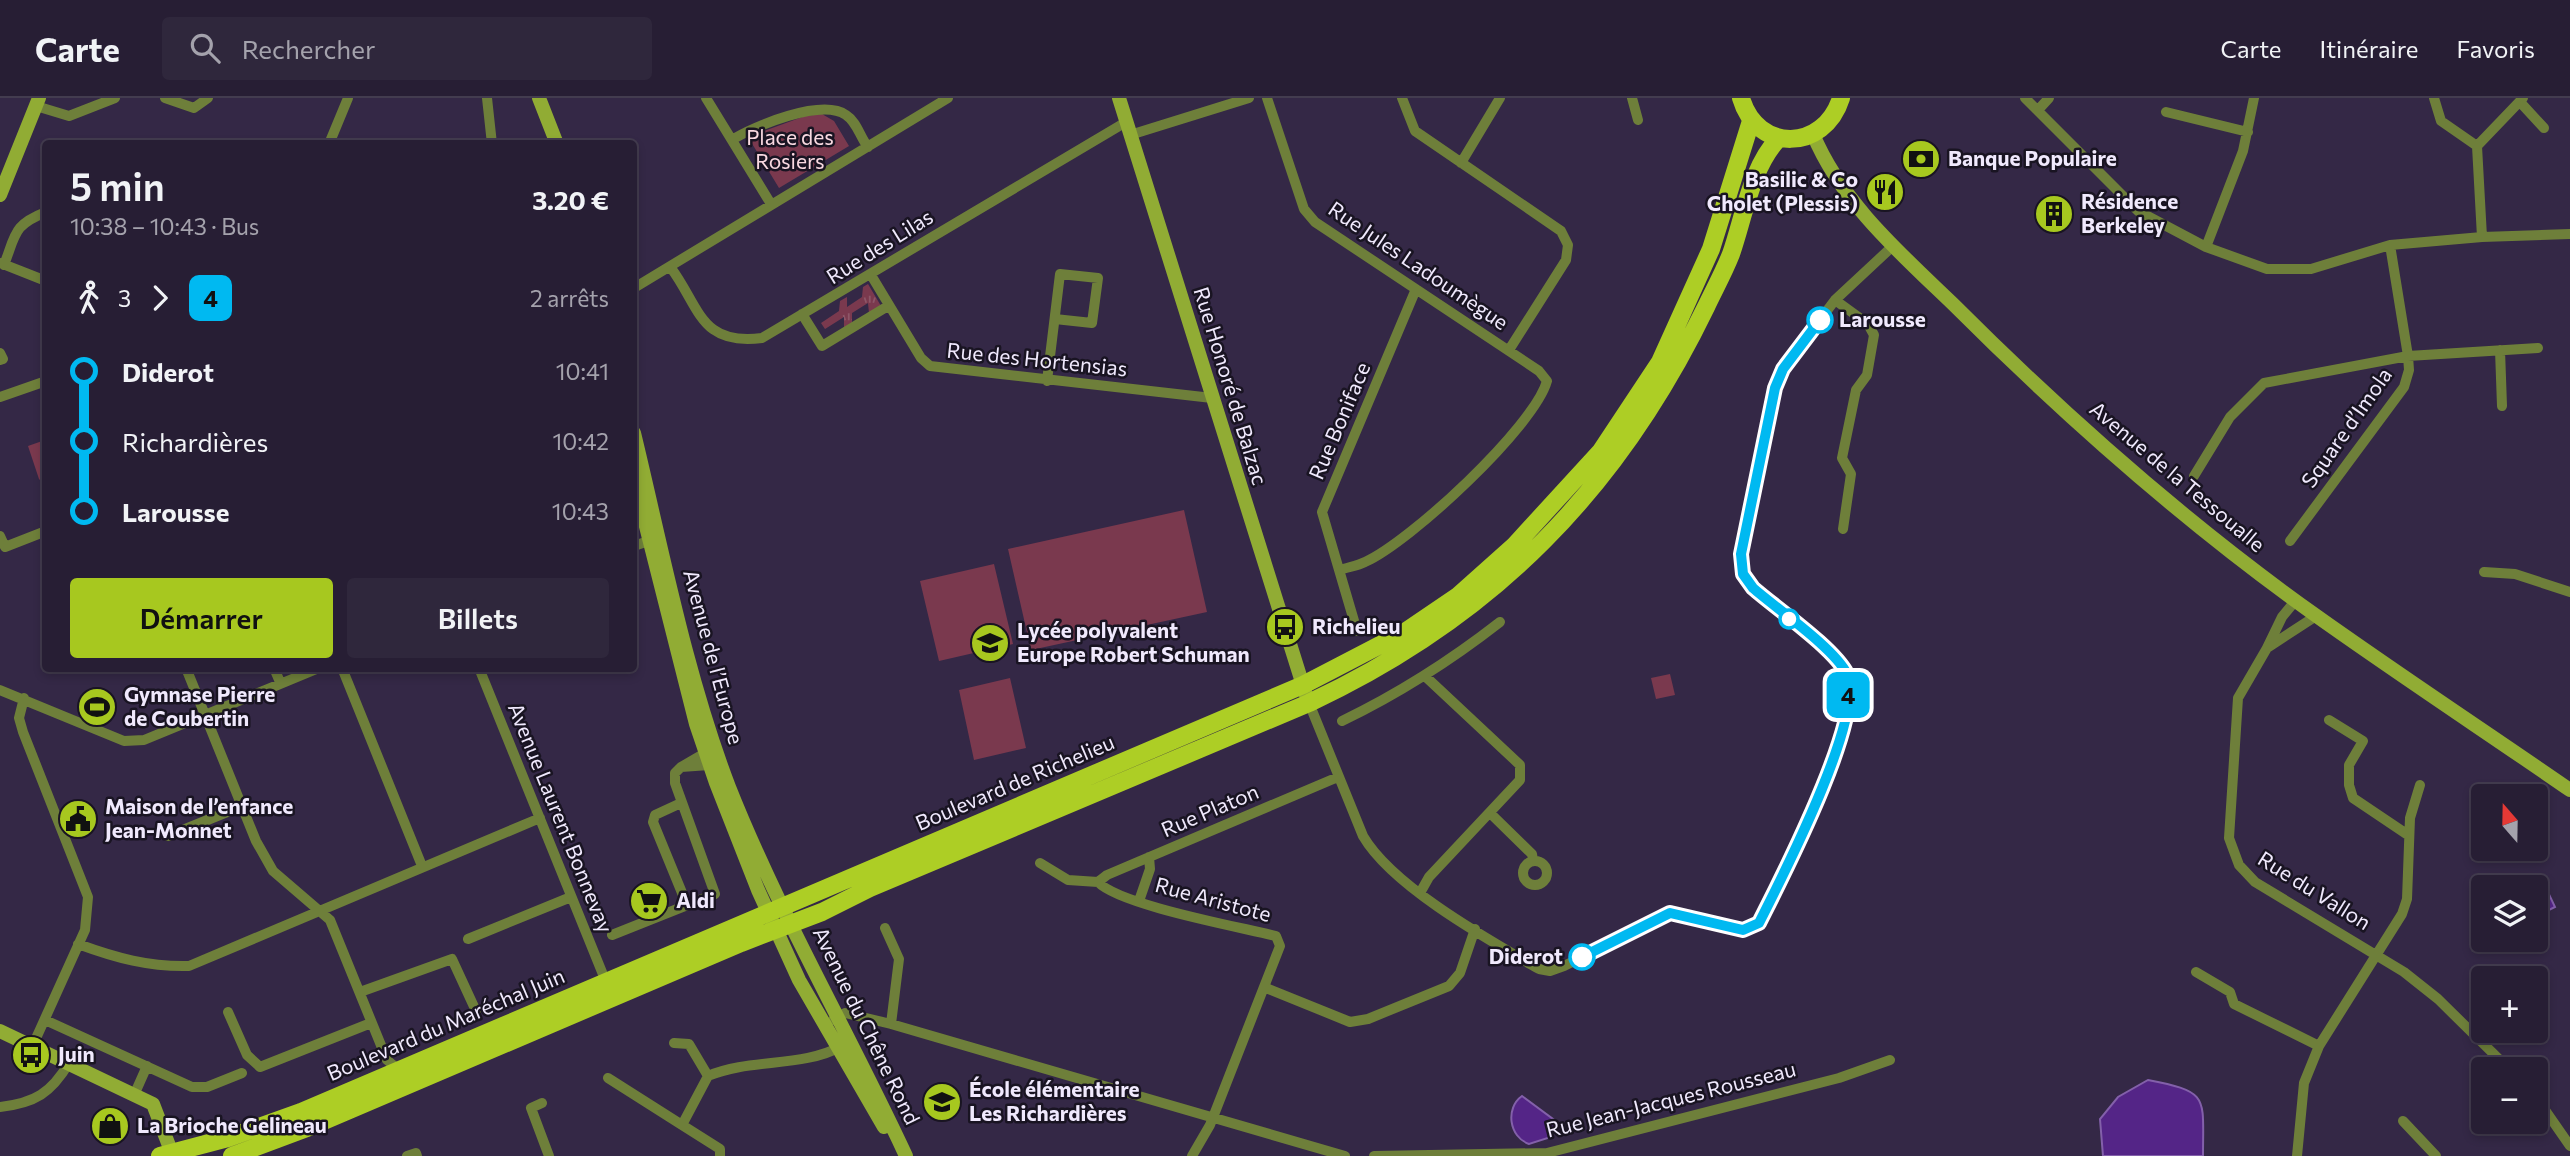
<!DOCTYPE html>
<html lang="fr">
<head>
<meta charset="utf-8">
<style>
	:root { --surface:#271e34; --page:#2f273c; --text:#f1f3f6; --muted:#a4a2ac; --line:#433c4f; --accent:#a7c81f }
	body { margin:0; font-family:Commissioner,sans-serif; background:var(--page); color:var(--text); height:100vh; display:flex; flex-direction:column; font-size:26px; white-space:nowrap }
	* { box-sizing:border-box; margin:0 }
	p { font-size:23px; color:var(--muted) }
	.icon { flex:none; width:38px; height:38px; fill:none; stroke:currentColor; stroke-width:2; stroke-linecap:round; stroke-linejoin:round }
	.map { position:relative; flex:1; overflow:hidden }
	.sheet { position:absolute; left:42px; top:42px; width:595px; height:532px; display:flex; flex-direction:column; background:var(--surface); border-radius:7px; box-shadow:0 4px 10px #0003,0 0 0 2px var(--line) }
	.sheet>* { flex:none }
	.badge { padding:0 14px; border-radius:10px; font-size:24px; line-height:46px }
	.needle { width:46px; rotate:340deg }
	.controls { position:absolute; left:2471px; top:686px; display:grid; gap:14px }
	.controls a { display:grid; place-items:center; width:77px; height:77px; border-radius:7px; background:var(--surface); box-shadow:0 4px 10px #0003,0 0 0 2px var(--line); font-size:35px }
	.map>.badge { position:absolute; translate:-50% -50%; box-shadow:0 0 0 4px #fff }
	.legs { display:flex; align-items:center; gap:10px; height:77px; padding:0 28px; font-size:23px }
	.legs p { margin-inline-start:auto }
	.headline { display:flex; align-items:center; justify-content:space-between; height:119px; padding:0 28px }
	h1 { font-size:38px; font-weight:600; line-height:52px }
	.action { display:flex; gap:14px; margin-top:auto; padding:14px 28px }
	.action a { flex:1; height:80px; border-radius:7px; background:var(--accent); color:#111; font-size:28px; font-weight:600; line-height:80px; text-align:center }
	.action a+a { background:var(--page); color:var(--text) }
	ul { padding:0 28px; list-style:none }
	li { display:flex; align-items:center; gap:24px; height:70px; font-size:26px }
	li i { display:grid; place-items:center; width:10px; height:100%; margin:0 9px; background:currentColor }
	li i::after { content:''; width:18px; height:18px; margin:-9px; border:5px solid; border-radius:50%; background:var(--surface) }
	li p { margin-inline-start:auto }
	li:first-child i { background:linear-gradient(#0000 50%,currentColor 0) }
	li:last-child i { background:linear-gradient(currentColor 50%,#0000 0) }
	header { display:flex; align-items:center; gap:42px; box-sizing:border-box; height:98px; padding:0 35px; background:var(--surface); border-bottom:2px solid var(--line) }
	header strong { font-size:33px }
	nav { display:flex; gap:38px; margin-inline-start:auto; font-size:24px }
	.search { width:490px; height:63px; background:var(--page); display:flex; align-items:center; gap:18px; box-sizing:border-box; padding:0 24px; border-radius:7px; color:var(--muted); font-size:26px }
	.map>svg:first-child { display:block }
	.grass { fill:url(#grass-tufts) }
	.park { fill:#7a394e }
	.water { fill:#542587; stroke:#8360aa; stroke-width:2 }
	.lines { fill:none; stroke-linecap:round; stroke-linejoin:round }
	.street { stroke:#6e7f3a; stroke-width:10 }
	.secondary { stroke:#91ac34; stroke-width:14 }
	.primary { stroke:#adce25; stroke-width:18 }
	.line-1-casing { stroke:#fff; stroke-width:16 }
	.line-1 { stroke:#00b9f1; stroke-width:10 }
	.stop-1-dot { fill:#fff; stroke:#00b9f1; stroke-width:3.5 }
	.labels { text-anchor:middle; stroke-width:5; stroke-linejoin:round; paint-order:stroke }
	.park-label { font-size:21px; fill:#f9d9e1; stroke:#191422 }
	.poi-label { font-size:21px; font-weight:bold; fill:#f0e9fd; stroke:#191422; text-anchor:start }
	.street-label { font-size:21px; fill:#f0e9fd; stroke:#191422 }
	.stop-label { font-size:21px; font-weight:bold; fill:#f0e9fd; stroke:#191422; text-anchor:start }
</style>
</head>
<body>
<header>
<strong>Carte</strong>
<div class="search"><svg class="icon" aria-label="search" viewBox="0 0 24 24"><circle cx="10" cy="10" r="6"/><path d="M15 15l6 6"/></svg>Rechercher</div>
<nav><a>Carte</a><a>Itinéraire</a><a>Favoris</a></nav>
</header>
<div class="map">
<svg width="2570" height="1058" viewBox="0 0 2570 1058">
	<defs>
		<pattern id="grass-tufts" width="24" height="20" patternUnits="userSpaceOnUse" patternTransform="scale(1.75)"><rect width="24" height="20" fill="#7a394e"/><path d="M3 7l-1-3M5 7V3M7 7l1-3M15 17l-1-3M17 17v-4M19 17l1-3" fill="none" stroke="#8d5668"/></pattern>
	</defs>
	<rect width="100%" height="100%" fill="#342846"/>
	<path class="grass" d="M 868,186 L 881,208 L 869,215 L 868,205 L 852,215 L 852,226 L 844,230 L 844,219 L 825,231 L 821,225 L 839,213 L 840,203 L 847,199 L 847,209 L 862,199 L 863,189 Z"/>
	<path class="park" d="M 822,16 L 834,23 L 849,48 L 779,90 L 748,39 L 805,18 Z
		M 45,342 L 45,387 L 39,381 L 28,348 Z
		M 1184,412 L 1207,514 L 1031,552 L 1008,451 Z
		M 994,466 L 1013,546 L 939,563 L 920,483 Z
		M 1670,576 L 1675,597 L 1656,601 L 1651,580 Z
		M 1010,580 L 1026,650 L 974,662 L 959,592 Z"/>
	<path class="water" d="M 2546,790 L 2555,809 L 2547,813 L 2538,794 Z
		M 2148,982 C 2210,994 2203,998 2203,1058 L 2103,1058 L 2100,1021 L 2118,999 Z
		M 1522,998 L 1557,1024 L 1559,1029 L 1551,1039 L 1529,1046 C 1509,1039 1505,1010 1522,998 Z"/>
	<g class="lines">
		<path class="street" d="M 165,0 L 194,10 L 208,0
			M 487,0 L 492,46
			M 706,0 L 771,106
			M 1267,0 L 1304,111 L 1315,124 L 1539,273 L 1547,283 C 1534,329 1410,444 1365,464 C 1357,468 1348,469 1340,472
			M 1402,0 L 1415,33 L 1561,133 L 1568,147 L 1566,162 L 1509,252
			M 1632,0 L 1638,22
			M 2025,0 L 2138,113 L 2206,149 L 2267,171 L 2311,171 L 2390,147 L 2482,139 L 2570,136
			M 2434,0 L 2441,23 L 2477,48
			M 2520,4 L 2544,30
			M 36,8 L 69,18 L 115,0
			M 2038,12 L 2049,0
			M 2166,14 L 2248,34
			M 1130,37 L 1249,0
			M 732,42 C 754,28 822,0 846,17 C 857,24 860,39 868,49
			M 329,46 L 348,0
			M 1461,65 L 1500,0
			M 2482,139 L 2477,48 L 2523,0
			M 2206,149 L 2243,53 L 2254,0
			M 0,165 L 46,183
			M 4,167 C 16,136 13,127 46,114
			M 671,170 C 700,209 700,248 762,240 L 1126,24
			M 871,177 L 921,260 L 930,268 L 1212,300
			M 634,190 L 948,0
			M 1835,202 L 1868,226 L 1874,237 L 1867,277 L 1856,292 L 1842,360 L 1851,376 L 1843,431
			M 802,216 L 822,248 L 888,208
			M 2500,252 L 2502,308
			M 0,255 L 3,261 L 0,262
			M 1047,283 L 1060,176 L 1098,180 L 1092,225 L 1055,221
			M 0,299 L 46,283
			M 2194,378 L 2230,319 L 2264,285 L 2408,258 L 2538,250
			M 0,438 L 5,449 L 46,433
			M 2290,443 L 2404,289 L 2409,272 L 2408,258 L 2390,147
			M 634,448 L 654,441
			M 2484,474 L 2515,476 L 2570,494
			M 2296,502 L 2282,519 L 2267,550 L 2316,518
			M 1357,533 L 1322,414 L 1416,191
			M 2267,550 L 2238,600 L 2229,740 L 2239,767 L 2255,784 L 2404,874 L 2438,901 L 2509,971
			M 186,570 L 256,743 L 273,773 L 330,822 L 387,962 L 398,971
			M 274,570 L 280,584
			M 342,570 L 422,768
			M 479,570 L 606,884
			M 0,592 L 124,643 L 144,642 L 319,570
			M 24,600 L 19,620 L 23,634 L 88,799 L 85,832 L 33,947
			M 1309,605 L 1363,738 C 1392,788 1487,841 1539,871 L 1550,873 L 1564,868 L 1670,815 L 1743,832 L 1759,825 C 1780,783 1866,617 1847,576 C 1834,549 1777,511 1753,490 L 1743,476 L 1741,455 L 1775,290 L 1783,271 L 1835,202 L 1894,147
			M 2329,622 L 2363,643 L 2349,667 L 2349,687 L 2353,700 L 2408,737
			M 1342,623 C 1400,595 1450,563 1500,524
			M 709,667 L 681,669 L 705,655 L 710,656
			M 681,705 L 655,717 L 653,724 L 687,807
			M 1490,715 L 1532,756 L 1533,762
			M 168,738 L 242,708
			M1523 775a12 12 0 1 1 24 0a12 12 0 1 1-24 0Z
			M 1040,765 L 1068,782 L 1098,784 C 1119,807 1240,829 1276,838 L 1280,848 L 1210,1027 L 1192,1058
			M 1098,784 L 1107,777 L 1338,679
			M 1420,795 L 1429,779 L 1520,682 L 1520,667 L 1426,579
			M 1139,803 L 1150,771 L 1149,759
			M 885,830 L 899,861 L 891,926
			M 612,837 L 715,796 L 675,685 L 675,675 L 681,669
			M 468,841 L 571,799
			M 78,846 C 116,860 149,869 189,868 L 540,720
			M 2196,874 L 2230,894 L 2234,906 L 2319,948
			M 1266,890 L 1350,924 L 1368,921 L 1449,888 L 1460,875 L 1475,831
			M 360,894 L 452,861 L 476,913
			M 228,914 L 247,957 L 260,969 L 371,925
			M 45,922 L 192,989 L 207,989 L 242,975
			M 833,922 L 845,915 L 891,926 L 1345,1058
			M 674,945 L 689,946 L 708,978 C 750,960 802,970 842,948
			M 608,980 L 682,1027 L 708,978
			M 135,995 L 147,968
			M 2536,999 L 2570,1048
			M 542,1005 L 531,1010 L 549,1058
			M 0,1009 C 35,1005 51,995 69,965
			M 2403,1023 L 2436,1058
			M 682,1027 L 720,1051 L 720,1058
			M 407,1058 L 416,1055 L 417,1058
			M 1374,1058 L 1547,1055 L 1839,980 L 1890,962
			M 2297,1058 L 2304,985 L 2319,948 L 2402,816 L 2407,801 L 2410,720 L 2420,687"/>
		<path class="secondary" d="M 539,0 L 557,46
			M 1119,0 L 1306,597
			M 1813,36 C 1841,104 1901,156 1953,206 C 2066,319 2187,426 2318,519 C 2401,578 2486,634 2570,692
			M 0,97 L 39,0
			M 634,335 C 662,451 686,577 729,689 C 779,815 849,935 906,1058
			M 634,381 L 696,626 L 716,685 L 758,792 L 799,882 L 884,1029
			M 0,933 L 153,1006 L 173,1058"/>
		<path class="primary" d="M 1741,0 C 1757,55 1824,54 1841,0
			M 160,1058 L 228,1040 L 301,1014 L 1303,587 L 1405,534 L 1458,498 L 1514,448 L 1601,353 L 1660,264 L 1711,151 L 1751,23
			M 232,1058 L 312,1028 L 741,845 L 822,814 L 870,790 L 1309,605 C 1493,519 1618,391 1706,209 C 1714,192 1724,174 1731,156 C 1744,119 1751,69 1779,40"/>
	</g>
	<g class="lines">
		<defs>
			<path id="line-1" d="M 1582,859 L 1670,815 L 1743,832 L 1759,825 C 1780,783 1866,618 1847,576 C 1834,550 1777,511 1753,490 L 1743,476 L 1741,456 L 1775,290 L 1783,271 L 1820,222"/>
		</defs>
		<use href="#line-1" class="line-1-casing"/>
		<use href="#line-1" class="line-1"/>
	</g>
	<defs>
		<symbol id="bank-disc" viewBox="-11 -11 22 22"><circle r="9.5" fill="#a7c81f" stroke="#191422"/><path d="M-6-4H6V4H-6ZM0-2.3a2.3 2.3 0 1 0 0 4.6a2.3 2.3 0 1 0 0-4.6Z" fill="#111"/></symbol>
		<symbol id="restaurant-disc" viewBox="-11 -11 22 22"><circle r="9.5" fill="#a7c81f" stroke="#191422"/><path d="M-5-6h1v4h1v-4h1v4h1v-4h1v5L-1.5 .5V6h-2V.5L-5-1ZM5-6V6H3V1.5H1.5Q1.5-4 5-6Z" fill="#111"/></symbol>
		<symbol id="building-disc" viewBox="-11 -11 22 22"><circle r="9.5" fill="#a7c81f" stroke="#191422"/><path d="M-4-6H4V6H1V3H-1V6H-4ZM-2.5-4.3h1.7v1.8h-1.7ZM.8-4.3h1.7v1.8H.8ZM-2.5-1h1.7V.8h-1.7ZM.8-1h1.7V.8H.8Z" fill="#111"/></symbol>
		<symbol id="bus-disc" viewBox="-11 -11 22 22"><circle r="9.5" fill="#a7c81f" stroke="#191422"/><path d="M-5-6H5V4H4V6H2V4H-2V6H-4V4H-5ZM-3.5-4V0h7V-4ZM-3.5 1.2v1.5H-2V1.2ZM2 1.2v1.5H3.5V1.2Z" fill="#111"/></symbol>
		<symbol id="school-disc" viewBox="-11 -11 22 22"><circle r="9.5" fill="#a7c81f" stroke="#191422"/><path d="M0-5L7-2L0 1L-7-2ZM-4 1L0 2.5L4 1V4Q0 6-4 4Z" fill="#111"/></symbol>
		<symbol id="stadium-disc" viewBox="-11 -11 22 22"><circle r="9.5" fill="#a7c81f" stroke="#191422"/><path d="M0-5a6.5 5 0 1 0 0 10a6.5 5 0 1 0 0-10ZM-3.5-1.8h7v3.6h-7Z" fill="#111"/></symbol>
		<symbol id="civic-disc" viewBox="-11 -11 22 22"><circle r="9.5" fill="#a7c81f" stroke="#191422"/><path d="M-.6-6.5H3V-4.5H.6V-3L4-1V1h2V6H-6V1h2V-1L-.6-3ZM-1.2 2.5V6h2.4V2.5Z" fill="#111"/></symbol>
		<symbol id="supermarket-disc" viewBox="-11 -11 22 22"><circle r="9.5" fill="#a7c81f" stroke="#191422"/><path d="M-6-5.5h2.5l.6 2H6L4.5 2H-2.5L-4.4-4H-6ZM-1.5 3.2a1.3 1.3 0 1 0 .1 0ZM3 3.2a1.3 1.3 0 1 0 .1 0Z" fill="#111"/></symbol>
		<symbol id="shop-disc" viewBox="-11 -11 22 22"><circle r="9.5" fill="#a7c81f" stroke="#191422"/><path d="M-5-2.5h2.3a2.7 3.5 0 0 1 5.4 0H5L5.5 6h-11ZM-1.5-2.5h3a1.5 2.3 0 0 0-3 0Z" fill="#111"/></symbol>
	</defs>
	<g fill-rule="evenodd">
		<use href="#bank-disc" x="1899" y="39" width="44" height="44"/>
		<use href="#restaurant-disc" x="1863" y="72" width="44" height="44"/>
		<use href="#building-disc" x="2032" y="94" width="44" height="44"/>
		<use href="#bus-disc" x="1263" y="507" width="44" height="44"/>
		<use href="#school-disc" x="968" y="523" width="44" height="44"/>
		<use href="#stadium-disc" x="75" y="587" width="44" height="44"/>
		<use href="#civic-disc" x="56" y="699" width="44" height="44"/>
		<use href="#supermarket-disc" x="627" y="781" width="44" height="44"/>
		<use href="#bus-disc" x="9" y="935" width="44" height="44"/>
		<use href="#school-disc" x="920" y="982" width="44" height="44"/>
		<use href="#shop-disc" x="88" y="1006" width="44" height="44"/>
	</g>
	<g class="stop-1-dot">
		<circle cx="1820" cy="222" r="12"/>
		<circle cx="1789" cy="521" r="9"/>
		<circle cx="1582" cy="859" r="12"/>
	</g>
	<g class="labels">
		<g class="park-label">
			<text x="790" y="47">Place des<tspan x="790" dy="24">Rosiers</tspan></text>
		</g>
		<g class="poi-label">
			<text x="1948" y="68">Banque Populaire</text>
			<text x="1858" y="89" text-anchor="end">Basilic &amp; Co<tspan x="1858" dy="24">Cholet (Plessis)</tspan></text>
			<text x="2081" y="111">Résidence<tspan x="2081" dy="24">Berkeley</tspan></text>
			<text x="1312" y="536">Richelieu</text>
			<text x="1017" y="540">Lycée polyvalent<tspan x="1017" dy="24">Europe Robert Schuman</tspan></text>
			<text x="124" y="604">Gymnase Pierre<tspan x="124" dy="24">de Coubertin</tspan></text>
			<text x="105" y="716">Maison de l’enfance<tspan x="105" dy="24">Jean-Monnet</tspan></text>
			<text x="676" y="810">Aldi</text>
			<text x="58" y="964">Juin</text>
			<text x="969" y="999">École élémentaire<tspan x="969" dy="24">Les Richardières</tspan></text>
			<text x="137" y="1035">La Brioche Gelineau</text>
		</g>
		<g class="street-label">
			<text transform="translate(880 149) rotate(-32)" y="7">Rue des Lilas</text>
			<text transform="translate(1418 168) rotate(34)" y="7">Rue Jules Ladoumègue</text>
			<text transform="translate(1037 262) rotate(6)" y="7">Rue des Hortensias</text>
			<text transform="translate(1230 288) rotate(73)" y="7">Rue Honoré de Balzac</text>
			<text transform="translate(1340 323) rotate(-67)" y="7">Rue Boniface</text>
			<text transform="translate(2347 330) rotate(-55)" y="7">Square d’Imola</text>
			<text transform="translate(2177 379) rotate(40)" y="7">Avenue de la Tessoualle</text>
			<text transform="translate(713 559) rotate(75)" y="7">Avenue de l’Europe</text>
			<text transform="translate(1015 685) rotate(-23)" y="7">Boulevard de Richelieu</text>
			<text transform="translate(1210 713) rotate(-23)" y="7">Rue Platon</text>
			<text transform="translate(560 720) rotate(68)" y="7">Avenue Laurent Bonnevay</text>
			<text transform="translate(2314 793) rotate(32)" y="7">Rue du Vallon</text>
			<text transform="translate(1213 802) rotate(15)" y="7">Rue Aristote</text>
			<text transform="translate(446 927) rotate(-23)" y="7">Boulevard du Maréchal Juin</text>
			<text transform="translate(866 928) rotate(64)" y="7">Avenue du Chêne Rond</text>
			<text transform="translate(1671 1002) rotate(-14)" y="7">Rue Jean-Jacques Rousseau</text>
		</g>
		<g class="stop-label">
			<text x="1839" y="229">Larousse</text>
			<text x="1563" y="866" text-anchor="end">Diderot</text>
		</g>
	</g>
</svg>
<div class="controls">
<a><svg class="needle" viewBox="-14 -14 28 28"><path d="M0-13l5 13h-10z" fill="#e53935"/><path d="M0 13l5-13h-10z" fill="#a4a2ac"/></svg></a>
<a><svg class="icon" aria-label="layers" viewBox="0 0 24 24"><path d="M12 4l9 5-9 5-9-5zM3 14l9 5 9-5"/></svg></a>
<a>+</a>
<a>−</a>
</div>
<b class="badge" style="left:1848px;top:597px;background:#00b9f1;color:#111">4</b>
<section class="sheet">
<div class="headline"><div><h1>5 min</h1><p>10:38 – 10:43 · Bus</p></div><b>3.20 €</b></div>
<div class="legs"><svg class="icon" aria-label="walk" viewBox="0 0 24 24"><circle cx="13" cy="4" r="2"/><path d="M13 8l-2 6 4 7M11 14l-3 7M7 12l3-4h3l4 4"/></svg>3<svg class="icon" aria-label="forward" viewBox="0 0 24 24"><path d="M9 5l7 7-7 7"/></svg><b class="badge" style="background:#00b9f1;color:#111">4</b><p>2 arrêts</p></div>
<ul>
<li><i style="color:#00b9f1"></i><b>Diderot</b><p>10:41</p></li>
<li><i style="color:#00b9f1"></i><span>Richardières</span><p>10:42</p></li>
<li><i style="color:#00b9f1"></i><b>Larousse</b><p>10:43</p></li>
</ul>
<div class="action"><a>Démarrer</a><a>Billets</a></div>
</section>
</div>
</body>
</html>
